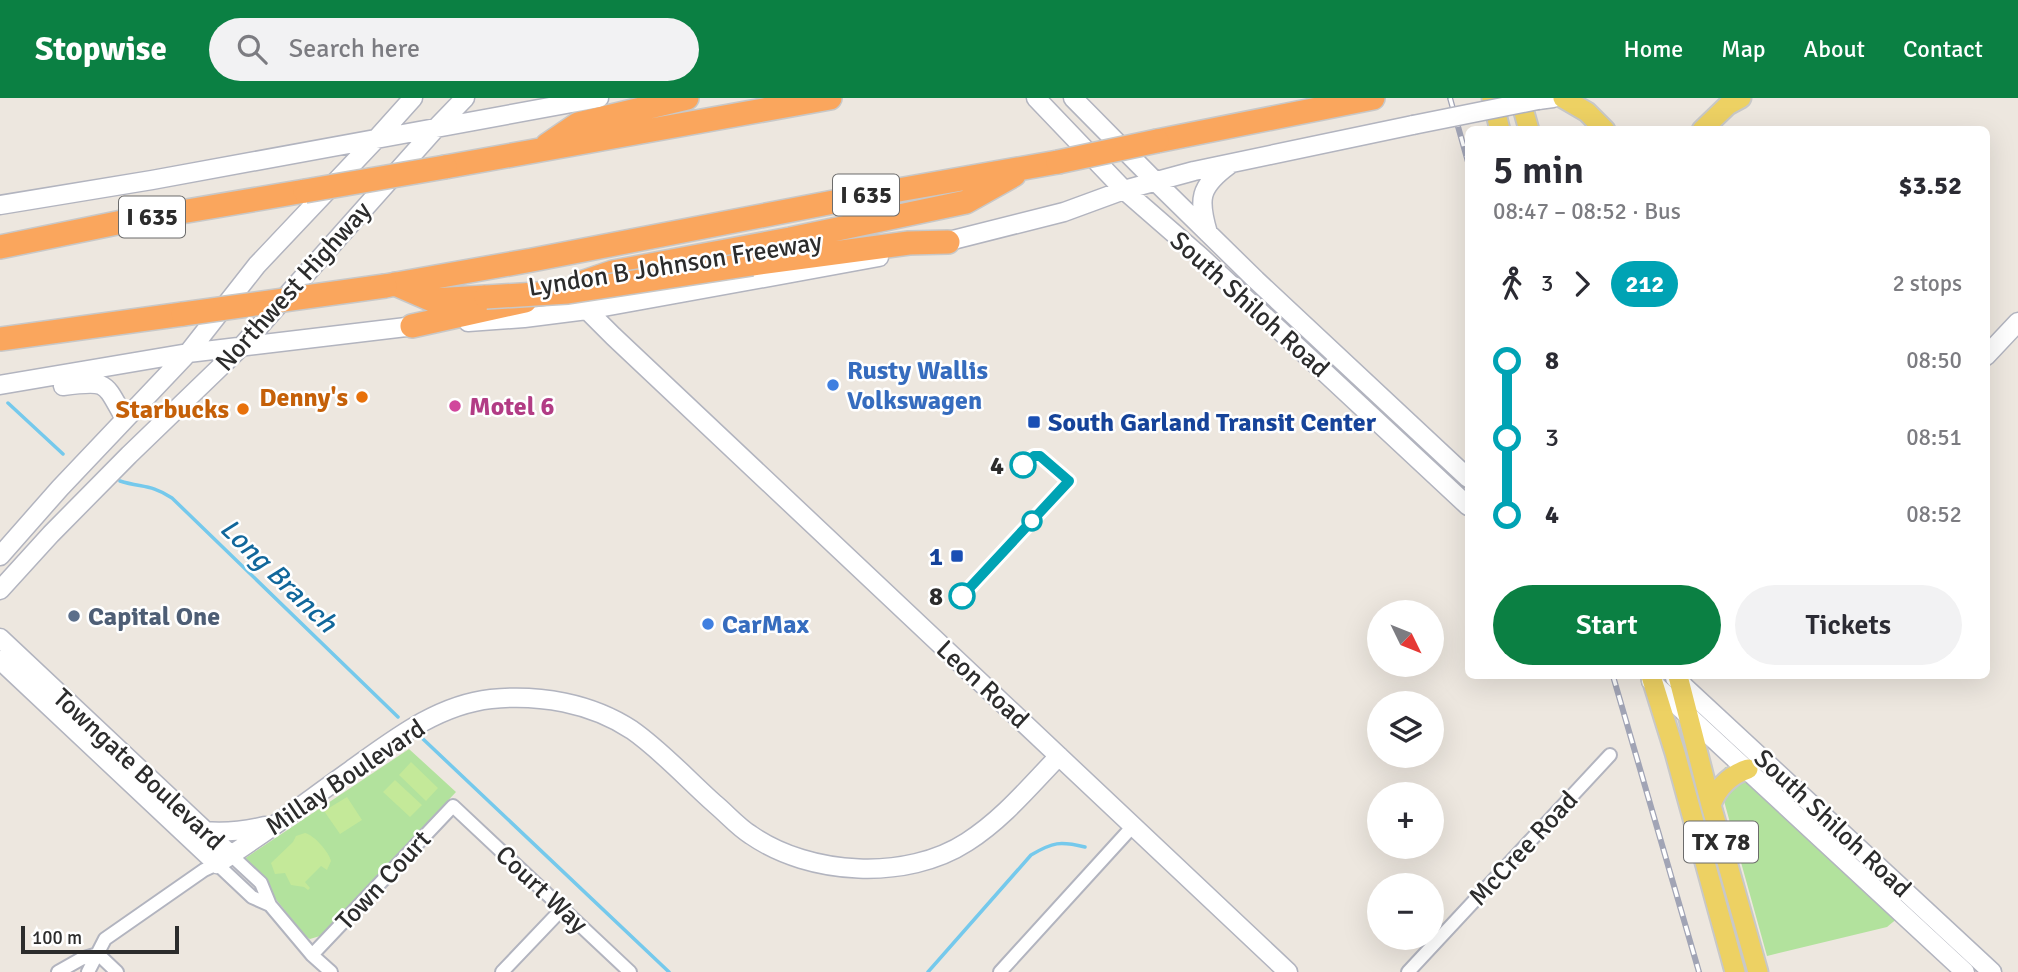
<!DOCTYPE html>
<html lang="en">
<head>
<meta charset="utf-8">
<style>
	:root { --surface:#fff; --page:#f2f2f3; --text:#2b2b33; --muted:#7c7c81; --accent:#0b8043 }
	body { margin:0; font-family:Signika,sans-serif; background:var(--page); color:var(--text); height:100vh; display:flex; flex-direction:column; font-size:26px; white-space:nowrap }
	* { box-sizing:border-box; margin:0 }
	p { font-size:23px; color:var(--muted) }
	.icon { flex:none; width:38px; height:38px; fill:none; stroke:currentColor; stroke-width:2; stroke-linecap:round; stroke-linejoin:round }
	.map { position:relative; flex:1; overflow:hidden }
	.drawer { position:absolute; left:1465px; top:28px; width:525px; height:553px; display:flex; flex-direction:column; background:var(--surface); border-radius:10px; box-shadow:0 7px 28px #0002 }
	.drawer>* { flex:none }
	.badge { padding:0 14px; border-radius:23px; font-size:24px; line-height:46px }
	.needle { width:46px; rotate:133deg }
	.controls { position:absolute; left:1367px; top:502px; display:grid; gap:14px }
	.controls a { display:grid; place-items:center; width:77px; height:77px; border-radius:50%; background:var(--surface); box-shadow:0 7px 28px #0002; font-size:35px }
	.scale { position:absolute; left:21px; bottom:18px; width:158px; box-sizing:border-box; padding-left:7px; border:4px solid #2c2c2c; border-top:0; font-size:19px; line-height:24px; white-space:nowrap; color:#2c2c2c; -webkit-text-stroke:5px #fff; paint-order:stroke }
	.map>.badge { position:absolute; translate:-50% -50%; box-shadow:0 0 0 4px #fff }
	.legs { display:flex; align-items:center; gap:10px; height:77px; padding:0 28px; font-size:23px }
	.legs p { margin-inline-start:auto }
	.overview { display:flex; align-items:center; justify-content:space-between; height:119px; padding:0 28px }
	h1 { font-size:38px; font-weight:600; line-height:52px }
	.primary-button { display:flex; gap:14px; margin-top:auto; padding:14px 28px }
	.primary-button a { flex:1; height:80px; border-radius:42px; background:var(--accent); color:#fff; font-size:28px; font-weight:600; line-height:80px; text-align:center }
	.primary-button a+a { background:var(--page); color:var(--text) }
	ul { padding:0 28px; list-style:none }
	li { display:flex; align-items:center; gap:24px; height:77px; font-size:26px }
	li i { display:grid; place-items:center; width:10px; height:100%; margin:0 9px; background:currentColor }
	li i::after { content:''; width:18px; height:18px; margin:-9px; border:5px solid; border-radius:50%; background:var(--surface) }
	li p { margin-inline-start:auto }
	li:first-child i { background:linear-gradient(#0000 50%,currentColor 0) }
	li:last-child i { background:linear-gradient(currentColor 50%,#0000 0) }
	header { display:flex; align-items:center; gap:42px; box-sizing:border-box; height:98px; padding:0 35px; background:var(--accent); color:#fff }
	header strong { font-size:33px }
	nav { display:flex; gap:38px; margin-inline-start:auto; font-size:24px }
	.search { width:490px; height:63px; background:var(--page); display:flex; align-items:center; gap:18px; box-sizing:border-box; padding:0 24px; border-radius:38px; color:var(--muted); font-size:26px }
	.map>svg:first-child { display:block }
	.green { fill:#b2e29d }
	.pitch { fill:#c4e999 }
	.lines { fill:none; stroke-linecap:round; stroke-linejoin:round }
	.stream { stroke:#75c9ec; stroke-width:3.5 }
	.street-casing { stroke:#b2b4bf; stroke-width:16 }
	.secondary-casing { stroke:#b2b4bf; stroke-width:21 }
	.primary-casing { stroke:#c8c8c8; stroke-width:23 }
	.highway-casing { stroke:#c8c8c8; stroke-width:26 }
	.street { stroke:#fff; stroke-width:12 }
	.secondary { stroke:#fff; stroke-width:18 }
	.primary { stroke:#edd163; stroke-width:19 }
	.highway { stroke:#faa65d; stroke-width:23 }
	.rail-casing { stroke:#a1a4b5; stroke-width:6 }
	.rail { stroke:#fff; stroke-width:3.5; stroke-dasharray:10; stroke-linecap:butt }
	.secondary-bridge-casing { stroke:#b2b4bf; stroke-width:21; stroke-linecap:butt }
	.highway-bridge-casing { stroke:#c8c8c8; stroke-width:26; stroke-linecap:butt }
	.secondary-bridge { stroke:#fff; stroke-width:18 }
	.highway-bridge { stroke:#faa65d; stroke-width:23 }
	.line-1-casing { stroke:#fff; stroke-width:16 }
	.line-1 { stroke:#00a3b4; stroke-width:10 }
	.shop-dot { fill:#3f7fe0; stroke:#fff; stroke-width:2.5 }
	.food-dot { fill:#e8710a; stroke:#fff; stroke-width:2.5 }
	.hotel-dot { fill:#d1479c; stroke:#fff; stroke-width:2.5 }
	.transit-dot { fill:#1a4fb4; stroke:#fff; stroke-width:2.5 }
	.stop-1-dot { fill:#fff; stroke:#00a3b4; stroke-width:3.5 }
	.service-dot { fill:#5c6f8a; stroke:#fff; stroke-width:2.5 }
	.labels { text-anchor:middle; stroke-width:5; stroke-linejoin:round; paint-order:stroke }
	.shield { fill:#fff; stroke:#6b6b6b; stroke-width:2 }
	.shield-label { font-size:24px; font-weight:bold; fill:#2c2c2c }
	.street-label { font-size:26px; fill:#2c2c2c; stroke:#fff }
	.shop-label { font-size:26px; font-weight:bold; fill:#366cbe; stroke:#fff; text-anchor:start }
	.food-label { font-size:26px; font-weight:bold; fill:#c56008; stroke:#fff; text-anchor:end }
	.hotel-label { font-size:26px; font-weight:bold; fill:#b23c85; stroke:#fff; text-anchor:start }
	.transit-label { font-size:26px; font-weight:bold; fill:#164399; stroke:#fff; text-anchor:start }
	.stop-label { font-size:26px; font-weight:bold; fill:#2c2c2c; stroke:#fff; text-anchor:end }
	.service-label { font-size:26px; font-weight:bold; fill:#4e5e75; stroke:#fff; text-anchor:start }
	.water-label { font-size:28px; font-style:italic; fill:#11679b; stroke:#fff }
</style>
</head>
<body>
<header>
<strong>Stopwise</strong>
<div class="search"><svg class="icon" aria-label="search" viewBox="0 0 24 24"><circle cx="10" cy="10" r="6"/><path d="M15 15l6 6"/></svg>Search here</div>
<nav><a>Home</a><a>Map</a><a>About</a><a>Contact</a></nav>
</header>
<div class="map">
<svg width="2018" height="874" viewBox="0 0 2018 874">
	<rect width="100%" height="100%" fill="#ede7df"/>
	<path class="green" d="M 409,651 L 456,694 L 320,838 L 310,841 L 305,838 L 244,761 Z
		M 1725,669 L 1744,674 L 1899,819 L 1887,829 L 1767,858 L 1719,685 Z"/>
	<path class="pitch" d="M 411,664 L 438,690 L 426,703 L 399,677 Z
		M 395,682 L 422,707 L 410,719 L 383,694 Z
		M 347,699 L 362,722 L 340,736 L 324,713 Z
		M 305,735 C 314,737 329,754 331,763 L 327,772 L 321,768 L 305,784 L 310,790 L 308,792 L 304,789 L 291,787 L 285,775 L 275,776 L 271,765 L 293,744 L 296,738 Z"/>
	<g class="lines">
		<path class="stream" d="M 8,305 L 63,356
			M 120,383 C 142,390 151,386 172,400 L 398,619
			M 423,641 L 669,874
			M 928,874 L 1031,757 C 1053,744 1060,743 1085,749"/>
		<defs>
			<path id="street" d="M 231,757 L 261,785 L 270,807 L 312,857 L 331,874
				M 98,856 L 117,874
				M 312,857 L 453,708 L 630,874
				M 58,874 L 81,861 L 98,856
				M 88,874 L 105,841 L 204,772 L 217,766 L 252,799 L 270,807
				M 502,874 L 562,811
				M 1000,874 L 1133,728
				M 1408,874 L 1610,657"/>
			<path id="secondary" d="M 1036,0 L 1124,92 L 1201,159 L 1468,408
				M 1073,0 L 1155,83 L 1256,182 L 1468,380
				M 1538,2 L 1553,0
				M 0,107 L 152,82 L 599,0
				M 1208,135 C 1198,101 1199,89 1229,67
				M 937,146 L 1064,114 L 1124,92 L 1194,73 L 1413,27
				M 587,212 L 613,238 L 1288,874
				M 468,224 L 524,220 L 587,212 L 879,159
				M 1986,258 L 2018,224
				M 0,287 L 188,255 L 423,227
				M 63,288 C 109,282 104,284 125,321
				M 0,458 L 60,390 L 188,255 L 257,167 L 378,39 L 413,0
				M 0,492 L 51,436 L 129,357 L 241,249 L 436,30 L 465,0
				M 0,540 L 231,757
				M 0,562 L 217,766 C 263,737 306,704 351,672 C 393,642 437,607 491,601 C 539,596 591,605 632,632 C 662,653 688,682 715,706 C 727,716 738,729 751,737 C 810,778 907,783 967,744 C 1003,721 1030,688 1059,658
				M 1675,580 L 1992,874
				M 1651,583 L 1965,874
				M 204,733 C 226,735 244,733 265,728"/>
			<path id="primary" d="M 1492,0 L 1500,32
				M 1520,0 L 1529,32
				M 1563,0 L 1587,14 L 1605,32
				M 1702,32 L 1728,7 L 1741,0
				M 1651,578 L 1675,655 L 1735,874
				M 1678,578 L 1711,707 L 1758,874
				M 1711,707 C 1718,688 1730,677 1748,671"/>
			<path id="highway" d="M 1157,43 L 1373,0
				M 547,47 L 578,26 L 687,0
				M 445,69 L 830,0
				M 0,149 L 122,124 L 305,93
				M 752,166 L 909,145 L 948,144
				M 395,186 L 432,202 L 486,199
				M 578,186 L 613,174 L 790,141 L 966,104 L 1014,77
				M 385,188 L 532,162 L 870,97 L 1058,64
				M 412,228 L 525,203
				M 0,241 L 183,216"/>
		</defs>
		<use href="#street" class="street-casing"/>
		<use href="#secondary" class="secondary-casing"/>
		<use href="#primary" class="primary-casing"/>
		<use href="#highway" class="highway-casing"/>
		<use href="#street" class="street"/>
		<use href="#secondary" class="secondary"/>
		<use href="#primary" class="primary"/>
		<use href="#highway" class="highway"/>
		<defs>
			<path id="rail" d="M 1450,0 L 1468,64
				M 1613,578 L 1699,874"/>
		</defs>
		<use href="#rail" class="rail-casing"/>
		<use href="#rail" class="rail"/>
		<defs>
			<path id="secondary-bridge" d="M 1413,27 L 1538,2"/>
			<path id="highway-bridge" d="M 1058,64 L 1157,43
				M 305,93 L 445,69
				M 486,199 L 568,194 L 752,166
				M 183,216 L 385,188"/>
		</defs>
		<use href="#secondary-bridge" class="secondary-bridge-casing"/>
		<use href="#highway-bridge" class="highway-bridge-casing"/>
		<use href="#secondary-bridge" class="secondary-bridge"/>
		<use href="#highway-bridge" class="highway-bridge"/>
	</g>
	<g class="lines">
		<defs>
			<path id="line-1" d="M 962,498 L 1069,383 L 1040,358 L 1034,358 L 1023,367"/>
		</defs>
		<use href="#line-1" class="line-1-casing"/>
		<use href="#line-1" class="line-1"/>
	</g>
	<g class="shop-dot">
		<circle cx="833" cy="287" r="7"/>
		<circle cx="708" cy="526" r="7"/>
	</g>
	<g class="food-dot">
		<circle cx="362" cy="299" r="7"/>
		<circle cx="243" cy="311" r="7"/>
	</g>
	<circle class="hotel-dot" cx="455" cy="308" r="7"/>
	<g class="transit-dot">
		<rect x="1027" y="317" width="14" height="14" rx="3.5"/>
		<rect x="950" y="451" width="14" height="14" rx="3.5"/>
	</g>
	<g class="stop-1-dot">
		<circle cx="1023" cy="367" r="12"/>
		<circle cx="1032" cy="423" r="9"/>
		<circle cx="962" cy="498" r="12"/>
	</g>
	<circle class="service-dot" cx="74" cy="518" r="7"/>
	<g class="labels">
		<g class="shield">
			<rect x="833" y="76.5" width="66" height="41" rx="5"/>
			<rect x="119" y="98.5" width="66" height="41" rx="5"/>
			<rect x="1684" y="723.5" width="74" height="41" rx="5"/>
		</g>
		<g class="shield-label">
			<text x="866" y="105">I 635</text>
			<text x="152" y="127">I 635</text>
			<text x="1721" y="752">TX 78</text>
		</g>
		<g class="street-label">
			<text transform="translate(675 166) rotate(-9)" y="9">Lyndon B Johnson Freeway</text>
			<text transform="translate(293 188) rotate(-48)" y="9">Northwest Highway</text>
			<text transform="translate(1250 206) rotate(42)" y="9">South Shiloh Road</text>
			<text transform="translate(983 586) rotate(43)" y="9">Leon Road</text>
			<text transform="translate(139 671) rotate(43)" y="9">Towngate Boulevard</text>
			<text transform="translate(345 679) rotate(-34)" y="9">Millay Boulevard</text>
			<text transform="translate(1833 725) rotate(43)" y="9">South Shiloh Road</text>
			<text transform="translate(1523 750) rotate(-47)" y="9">McCree Road</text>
			<text transform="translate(383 782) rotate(-47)" y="9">Town Court</text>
			<text transform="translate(542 791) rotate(43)" y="9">Court Way</text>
		</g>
		<g class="shop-label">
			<text x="847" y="281">Rusty Wallis<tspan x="847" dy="30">Volkswagen</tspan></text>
			<text x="722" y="535">CarMax</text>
		</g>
		<g class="food-label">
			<text x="348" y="308">Denny's</text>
			<text x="229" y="320">Starbucks</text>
		</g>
		<g class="hotel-label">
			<text x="469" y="317">Motel 6</text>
		</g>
		<g class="transit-label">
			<text x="1048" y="333">South Garland Transit Center</text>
			<text x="943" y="467" text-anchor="end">1</text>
		</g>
		<g class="stop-label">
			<text x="1004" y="376">4</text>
			<text x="943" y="507">8</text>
		</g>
		<g class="service-label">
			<text x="88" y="527">Capital One</text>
		</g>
		<g class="water-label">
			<text transform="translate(279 477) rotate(44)" y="10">Long Branch</text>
		</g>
	</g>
</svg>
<div class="controls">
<a><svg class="needle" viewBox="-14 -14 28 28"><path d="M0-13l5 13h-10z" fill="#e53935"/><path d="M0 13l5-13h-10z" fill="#7c7c81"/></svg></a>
<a><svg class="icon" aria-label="layers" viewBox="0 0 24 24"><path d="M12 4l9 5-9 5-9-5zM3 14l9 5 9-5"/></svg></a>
<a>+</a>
<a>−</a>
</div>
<div class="scale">100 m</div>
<section class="drawer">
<div class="overview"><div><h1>5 min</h1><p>08:47 – 08:52 · Bus</p></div><b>$3.52</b></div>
<div class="legs"><svg class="icon" aria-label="walk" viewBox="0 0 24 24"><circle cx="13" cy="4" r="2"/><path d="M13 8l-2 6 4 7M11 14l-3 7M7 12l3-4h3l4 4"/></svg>3<svg class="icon" aria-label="forward" viewBox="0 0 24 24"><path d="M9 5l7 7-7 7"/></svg><b class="badge" style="background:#00a3b4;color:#fff">212</b><p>2 stops</p></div>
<ul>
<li><i style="color:#00a3b4"></i><b>8</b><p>08:50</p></li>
<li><i style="color:#00a3b4"></i><span>3</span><p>08:51</p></li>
<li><i style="color:#00a3b4"></i><b>4</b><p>08:52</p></li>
</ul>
<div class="primary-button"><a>Start</a><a>Tickets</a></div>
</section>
</div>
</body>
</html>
